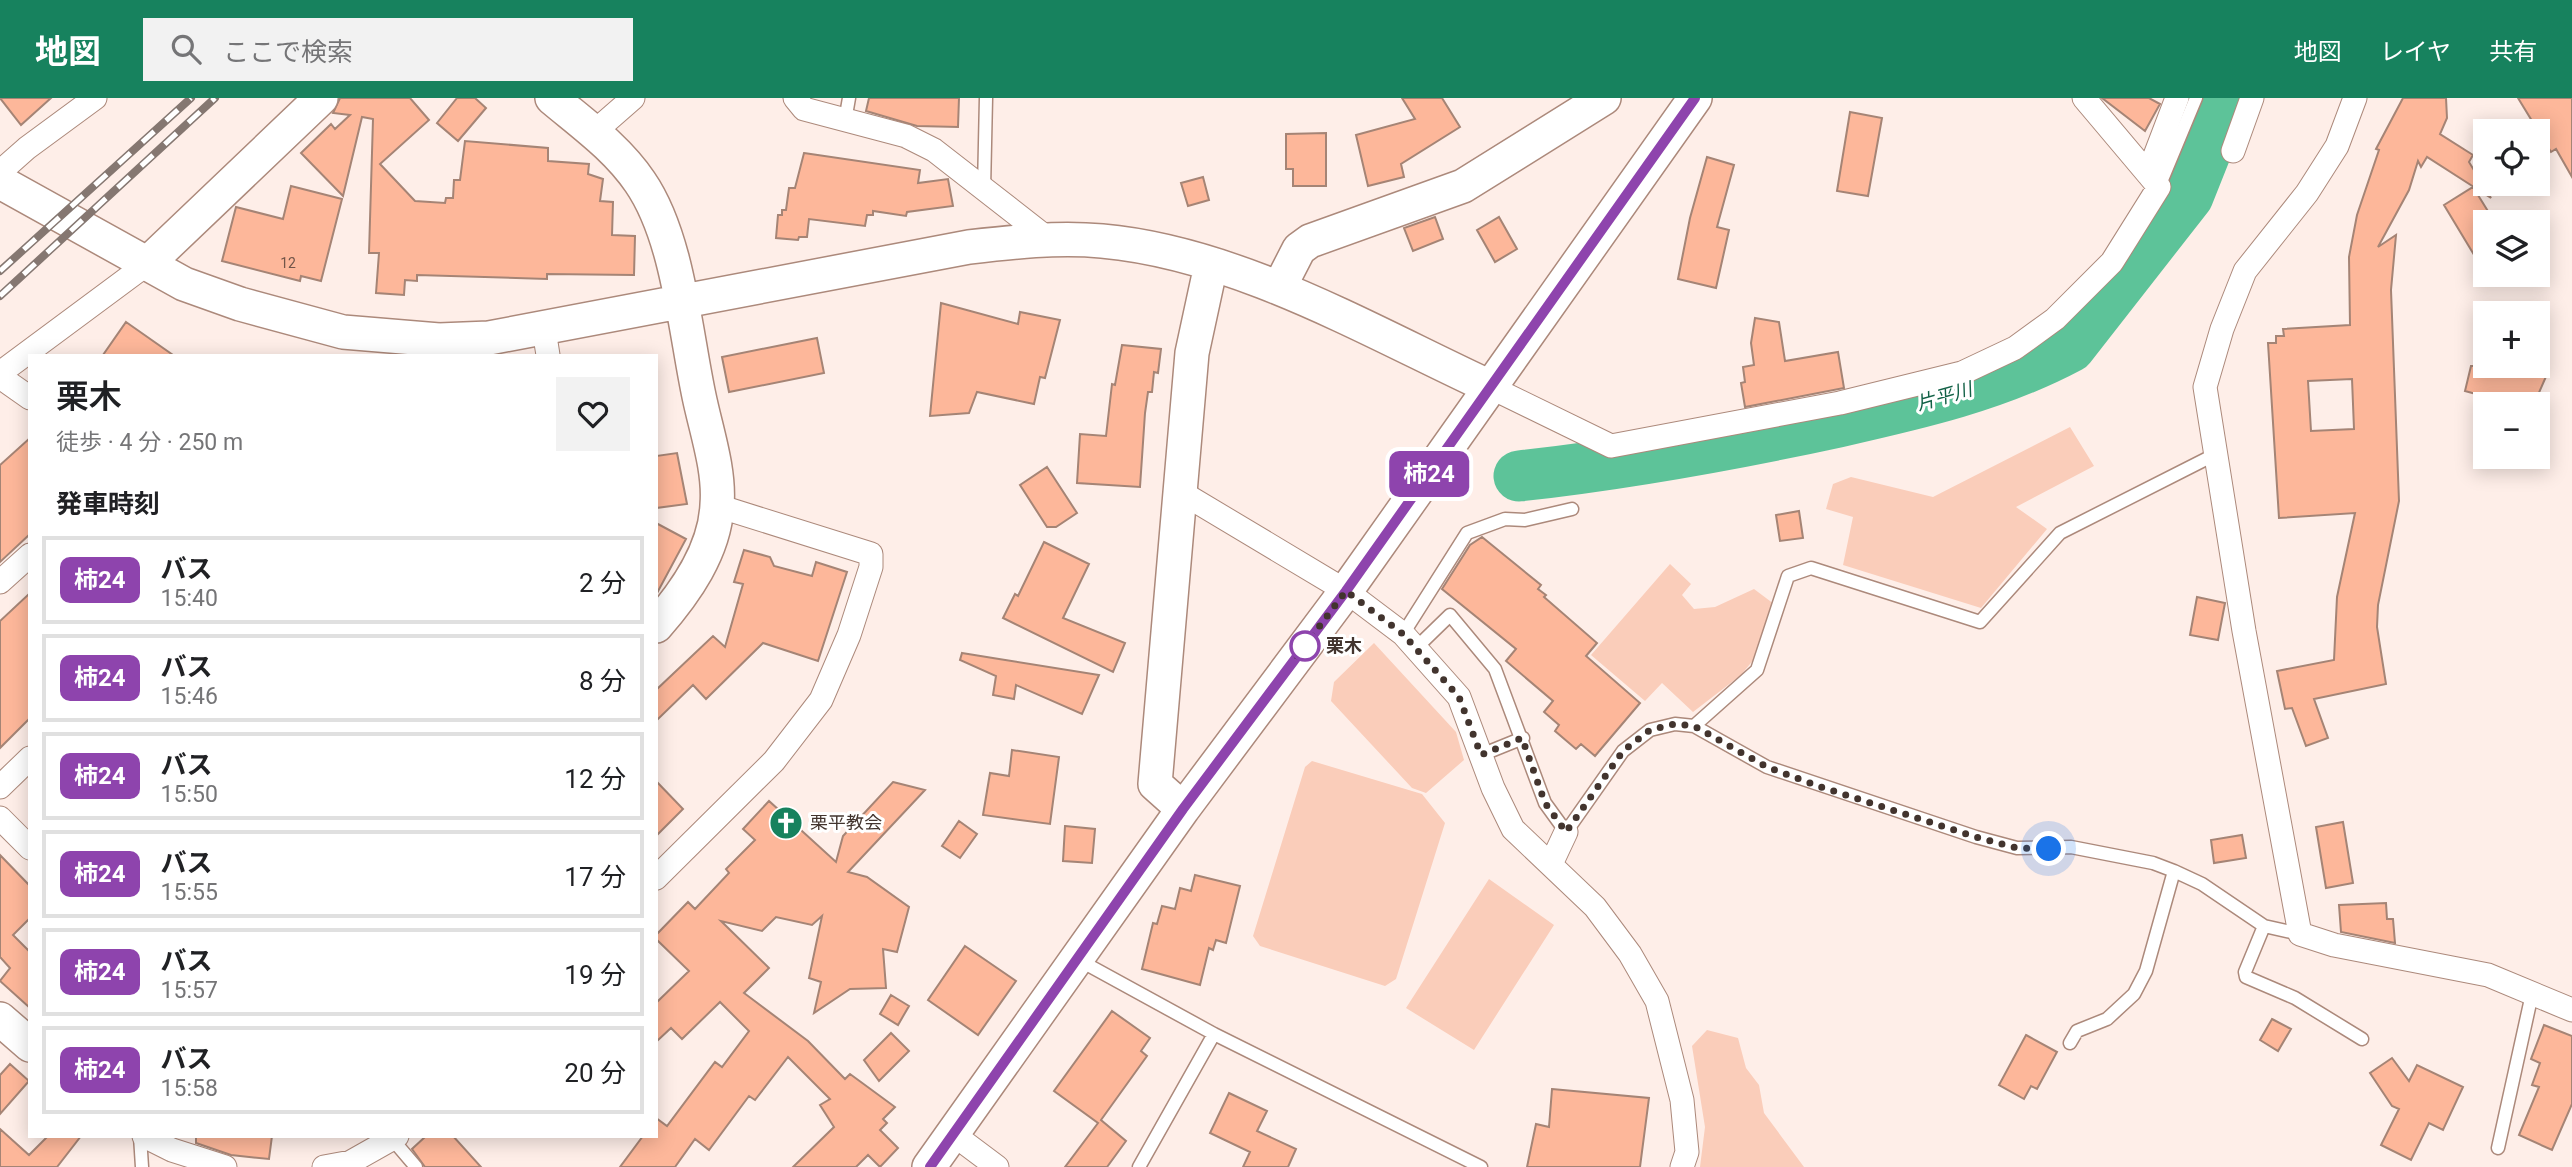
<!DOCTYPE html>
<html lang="ja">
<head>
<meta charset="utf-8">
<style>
	:root { --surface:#fff; --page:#f2f2f2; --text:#202124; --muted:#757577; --line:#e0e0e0; --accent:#17825e }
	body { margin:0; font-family:Roboto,"Noto Sans JP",sans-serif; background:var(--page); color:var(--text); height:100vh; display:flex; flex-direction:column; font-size:26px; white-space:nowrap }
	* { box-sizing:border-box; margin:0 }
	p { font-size:23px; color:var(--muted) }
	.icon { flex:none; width:38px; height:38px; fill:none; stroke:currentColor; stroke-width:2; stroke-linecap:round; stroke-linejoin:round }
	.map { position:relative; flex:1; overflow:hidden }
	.drawer { position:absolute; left:28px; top:256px; width:630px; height:784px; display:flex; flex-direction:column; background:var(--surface); border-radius:0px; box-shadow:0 4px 18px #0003 }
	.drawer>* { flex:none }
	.badge { padding:0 14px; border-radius:10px; font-size:24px; line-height:46px }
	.tools { position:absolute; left:2473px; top:21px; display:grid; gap:14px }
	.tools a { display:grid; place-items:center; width:77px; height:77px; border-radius:0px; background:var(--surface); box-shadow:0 4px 18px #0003; font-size:35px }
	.you { position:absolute; width:35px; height:35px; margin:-18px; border:5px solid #fff; border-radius:50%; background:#1a73e8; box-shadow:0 0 0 10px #1a73e833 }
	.map>.badge { position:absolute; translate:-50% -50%; box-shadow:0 0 0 4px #fff }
	h2 { padding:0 28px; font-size:26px; line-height:63px }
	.round { display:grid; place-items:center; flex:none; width:74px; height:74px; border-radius:0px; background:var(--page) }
	.head { display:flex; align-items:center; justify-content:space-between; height:119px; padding:0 28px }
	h1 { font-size:33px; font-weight:600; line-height:52px }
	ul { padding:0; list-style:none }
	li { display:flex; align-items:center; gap:21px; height:88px; margin:0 14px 10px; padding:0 14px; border:4px solid var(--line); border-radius:0px }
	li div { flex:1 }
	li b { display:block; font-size:26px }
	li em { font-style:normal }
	li .badge { min-width:77px; font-weight:700; text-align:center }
	header { display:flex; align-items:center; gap:42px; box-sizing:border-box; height:98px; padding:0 35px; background:var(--accent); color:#fff }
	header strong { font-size:33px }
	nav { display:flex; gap:38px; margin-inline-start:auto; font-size:24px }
	.search { width:490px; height:63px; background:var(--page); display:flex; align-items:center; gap:18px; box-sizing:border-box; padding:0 24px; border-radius:0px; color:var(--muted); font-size:26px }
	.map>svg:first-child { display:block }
	.green { fill:#facdba }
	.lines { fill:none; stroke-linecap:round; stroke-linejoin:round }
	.river { stroke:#5dc399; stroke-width:51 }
	.building { fill:#fdb79a; stroke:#a58475; stroke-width:2; fill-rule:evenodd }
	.lane-casing { stroke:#ac897b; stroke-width:15 }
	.street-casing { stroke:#ac897b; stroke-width:25 }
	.secondary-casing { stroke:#ac897b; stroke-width:36 }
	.lane { stroke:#fff; stroke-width:12 }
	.street { stroke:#fff; stroke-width:23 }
	.secondary { stroke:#fff; stroke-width:33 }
	.rail-casing { stroke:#857771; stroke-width:8 }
	.rail { stroke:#fff; stroke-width:5; stroke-dasharray:16; stroke-linecap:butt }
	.line-casing { stroke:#fff; stroke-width:16 }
	.line { stroke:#8e44ad; stroke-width:10 }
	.walk { stroke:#42342e; stroke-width:7; stroke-dasharray:0 12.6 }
	.stop-dot { fill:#fff; stroke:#8e44ad; stroke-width:3.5 }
	.labels { text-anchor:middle; stroke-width:6; stroke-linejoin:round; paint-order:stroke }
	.number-label { font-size:14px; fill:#715549 }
	.stop-label { font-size:18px; font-weight:bold; fill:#42342e; stroke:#fff; text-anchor:start }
	.poi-label { font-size:18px; fill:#42342e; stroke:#fff; text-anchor:start }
	.water-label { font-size:19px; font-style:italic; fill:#126146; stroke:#fff }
</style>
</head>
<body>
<header>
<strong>地図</strong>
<div class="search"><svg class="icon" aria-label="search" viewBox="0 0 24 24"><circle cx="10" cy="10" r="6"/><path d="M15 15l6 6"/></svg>ここで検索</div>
<nav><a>地図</a><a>レイヤ</a><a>共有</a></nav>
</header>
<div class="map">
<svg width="2572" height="1069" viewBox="0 0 2572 1069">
	<rect width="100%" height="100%" fill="#feeee8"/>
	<path class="green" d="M 2070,329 L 2094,368 L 2016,409 L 2047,431 L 1981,510 L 1843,467 L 1853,419 L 1826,411 L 1833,386 L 1851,379 L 1933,399 Z
		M 1670,466 L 1691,486 L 1682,497 L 1694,511 L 1715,509 L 1754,491 L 1774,506 L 1759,555 L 1741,577 L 1693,614 L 1662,585 L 1645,603 L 1591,557 Z
		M 1374,545 L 1456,634 L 1464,662 L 1426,695 L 1412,690 L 1331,603 L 1334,584 Z
		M 1312,663 L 1422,696 L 1445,725 L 1396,881 L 1385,888 L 1260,848 L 1253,838 L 1305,669 Z
		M 1489,781 L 1554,827 L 1474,952 L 1406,910 Z
		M 1707,932 L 1738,940 L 1746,970 L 1759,987 L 1764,1015 L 1804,1069 L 1700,1069 L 1705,1029 L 1692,948 Z"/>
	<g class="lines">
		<path class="river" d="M 1519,378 C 1627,366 1732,347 1838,324 C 1918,306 1997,288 2070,249 L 2188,98 L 2227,0"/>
	</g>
	<path class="building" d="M 0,0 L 51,0 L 21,27 Z
		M 340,0 L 410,0 L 429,22 L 380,66 L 415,103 L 445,105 L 446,100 L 453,100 L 454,82 L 460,82 L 465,43 L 548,50 L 548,63 L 589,66 L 588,76 L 603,81 L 600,103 L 613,104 L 612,137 L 635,138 L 634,177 L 547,176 L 547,181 L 417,177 L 417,183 L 405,182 L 404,197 L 376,195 L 379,155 L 369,155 L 373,21 L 362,19 L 343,98 L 301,55 L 331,26 L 335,31 L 350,17 L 333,15 Z
		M 457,0 L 475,0 L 486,10 L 458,43 L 437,25 Z
		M 869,0 L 959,0 L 958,29 L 917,28 L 866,13 Z
		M 1402,0 L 1442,0 L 1460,29 L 1401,66 L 1404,79 L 1368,88 L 1356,37 L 1415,21 Z
		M 2102,0 L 2149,0 L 2160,6 L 2145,33 Z
		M 2403,0 L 2446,0 L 2447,20 L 2440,36 L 2473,57 L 2469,64 L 2491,100 L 2427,59 L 2421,69 L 2418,63 L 2409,92 L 2378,149 L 2396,137 L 2391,192 L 2399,403 L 2378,507 L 2377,529 L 2386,586 L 2314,601 L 2328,640 L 2306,648 L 2292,610 L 2285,611 L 2277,573 L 2334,562 L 2337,499 L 2355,415 L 2279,420 L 2268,245 L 2276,245 L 2276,238 L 2284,238 L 2283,231 L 2350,227 L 2349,159 L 2357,117 L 2379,52 L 2376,51 ZM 2352,281 L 2354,331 L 2311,333 L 2308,283 Z
		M 2518,0 L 2572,0 L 2572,79 L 2556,51 L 2551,54 Z
		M 1850,14 L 1882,20 L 1868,98 L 1837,93 Z
		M 1326,35 L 1326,88 L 1293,88 L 1293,71 L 1286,71 L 1286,36 Z
		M 804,55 L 920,72 L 918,85 L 948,81 L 953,108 L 907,114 L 906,118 L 873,113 L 873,117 L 867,117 L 865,128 L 809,121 L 807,139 L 799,139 L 798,142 L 776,140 L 778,117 L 782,117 L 782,112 L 786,112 L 789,90 L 795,90 Z
		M 1707,59 L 1734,67 L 1717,129 L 1729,132 L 1716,190 L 1678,181 L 1690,120 Z
		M 1203,79 L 1209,102 L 1188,108 L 1181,85 Z
		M 291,88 L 342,101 L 321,183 L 301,178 L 300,183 L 222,163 L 236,109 L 283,121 Z
		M 2473,89 L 2494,123 L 2485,124 L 2485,175 L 2444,107 Z
		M 1435,119 L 1443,141 L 1413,153 L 1404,130 Z
		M 1499,119 L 1517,151 L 1495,164 L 1477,132 Z
		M 941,205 L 1018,226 L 1020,214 L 1060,222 L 1045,280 L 1040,279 L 1034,306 L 977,294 L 969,315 L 930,318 Z
		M 1755,220 L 1779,224 L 1785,263 L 1838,254 L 1844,290 L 1745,309 L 1741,285 L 1745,284 L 1743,269 L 1754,267 L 1751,245 Z
		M 126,224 L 173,257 L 103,257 Z
		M 817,240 L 824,275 L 729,294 L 722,259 Z
		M 1122,247 L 1161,251 L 1158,275 L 1154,274 L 1152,294 L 1148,294 L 1145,315 L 1140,389 L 1077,385 L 1080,336 L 1106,338 L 1112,286 L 1115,287 Z
		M 2471,268 L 2533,268 L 2548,274 L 2534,306 L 2497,306 L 2498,302 L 2465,293 Z
		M 30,340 L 30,436 L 0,464 L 0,367 Z
		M 677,355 L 687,406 L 656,410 L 656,358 Z
		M 1047,369 L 1077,415 L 1056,429 L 1047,429 L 1020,387 Z
		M 1799,413 L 1803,440 L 1780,443 L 1776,417 Z
		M 656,425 L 686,441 L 656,497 Z
		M 1482,439 L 1541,487 L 1538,491 L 1546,497 L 1544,499 L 1597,545 L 1586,558 L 1640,605 L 1595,658 L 1581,646 L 1576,651 L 1555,633 L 1559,627 L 1544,614 L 1553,603 L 1506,563 L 1516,551 L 1442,491 L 1470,447 Z
		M 1044,444 L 1089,466 L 1063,520 L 1125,545 L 1113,574 L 1003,520 L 1015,496 L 1018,498 Z
		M 744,452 L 770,459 L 774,468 L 812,478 L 816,464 L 847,474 L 818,563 L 763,545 L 706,601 L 693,587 L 656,623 L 656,592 L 713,538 L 725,549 L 743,486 L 734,484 Z
		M 30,495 L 30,620 L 0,650 L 0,523 Z
		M 2197,499 L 2225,505 L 2218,542 L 2190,537 Z
		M 962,555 L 999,561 L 1099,577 L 1082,616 L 1016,587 L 1014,601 L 993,597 L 996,578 L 960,562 Z
		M 1012,652 L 1059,659 L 1050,726 L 983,717 L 990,675 L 1009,678 Z
		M 656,683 L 683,711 L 656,738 Z
		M 893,684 L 925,692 L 848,774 L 867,779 L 909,809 L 897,854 L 883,851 L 886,890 L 850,891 L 814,915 L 821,884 L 809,880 L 822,818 L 812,827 L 776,819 L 762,833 L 721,823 L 769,870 L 744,895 L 808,943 L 845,981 L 850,976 L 895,1009 L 883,1021 L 887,1025 L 880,1032 L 898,1050 L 880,1069 L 868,1057 L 856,1069 L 793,1069 L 834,1029 L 820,1007 L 830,1001 L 788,959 L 755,1002 L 749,998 L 709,1052 L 695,1041 L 675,1069 L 620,1069 L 643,1038 L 656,1038 L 656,1020 L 667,1028 L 715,964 L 722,969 L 749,933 L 720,904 L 682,941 L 671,930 L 656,944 L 656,905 L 689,873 L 656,841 L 656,837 L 688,804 L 695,811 L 729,775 L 726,771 L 755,742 L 743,731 L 769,703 L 836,764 L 843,738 Z
		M 959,723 L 977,736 L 960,760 L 942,748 Z
		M 2343,724 L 2353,785 L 2326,790 L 2316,729 Z
		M 1065,728 L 1095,731 L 1092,765 L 1063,763 Z
		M 2242,737 L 2246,760 L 2214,765 L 2211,742 Z
		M 0,757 L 30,788 L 30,820 L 13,837 L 28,852 L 30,850 L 30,910 L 0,883 L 10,870 L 0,859 Z
		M 1195,777 L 1240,788 L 1226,845 L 1216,842 L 1213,852 L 1209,850 L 1200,887 L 1142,871 L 1153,825 L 1157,826 L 1162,808 L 1175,811 L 1180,790 L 1191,793 Z
		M 2386,805 L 2387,821 L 2393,821 L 2395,845 L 2341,834 L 2339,807 Z
		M 965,848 L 1016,883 L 978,937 L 928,902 Z
		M 891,897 L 909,908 L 898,927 L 880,916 Z
		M 1112,913 L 1150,940 L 1141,953 L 1147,958 L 1101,1022 L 1126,1043 L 1107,1069 L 1065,1069 L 1098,1025 L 1054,993 Z
		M 2272,921 L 2291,931 L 2278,953 L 2260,942 Z
		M 2544,927 L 2572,938 L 2572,1006 L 2552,1052 L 2519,1037 L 2539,989 L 2532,987 L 2540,965 L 2531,961 Z
		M 891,935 L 909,953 L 879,983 L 864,962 Z
		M 2026,937 L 2057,954 L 2037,991 L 2031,988 L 2024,1001 L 1999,987 Z
		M 2392,960 L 2409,983 L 2417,967 L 2463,989 L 2443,1032 L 2429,1025 L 2411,1062 L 2381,1047 L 2399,1011 L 2392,1008 L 2370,975 Z
		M 10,966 L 29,983 L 0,1016 L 0,977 Z
		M 1552,991 L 1649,1000 L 1640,1069 L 1527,1069 L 1536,1026 L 1549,1029 Z
		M 1229,995 L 1267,1013 L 1257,1033 L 1296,1051 L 1288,1069 L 1243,1069 L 1250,1054 L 1210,1035 Z
		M 0,1031 L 29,1057 L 48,1038 L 81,1038 L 57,1069 L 0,1069 Z
		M 196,1038 L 272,1038 L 269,1061 L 231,1057 L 196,1045 Z
		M 426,1038 L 453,1038 L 481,1069 L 425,1069 L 412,1051 Z"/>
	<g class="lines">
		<defs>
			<path id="lane" d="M 845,23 L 849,0
				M 2159,89 L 2196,0
				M 984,91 L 986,0
				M 1403,536 L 1467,435 L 1505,421 L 1525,422 L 1572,411
				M 1415,551 L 1450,517 L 1495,571 L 1545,705 L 1566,734 L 1623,653 L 1650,632 L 1675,626 L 1694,628 L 1767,669 L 1976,739 L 2017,750 L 2071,749 L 2153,765 L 2174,773
				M 1694,628 L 1757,572 L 1788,478 L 1811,470 L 1980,524 L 2060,435 L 2214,357
				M 1481,657 L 1523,640
				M 2264,828 L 2245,874 L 2246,879 L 2295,900 L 2362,941
				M 1077,861 L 1214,936 L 1481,1069
				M 2070,945 L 2077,933 L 2107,921 L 2134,896 L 2146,873 L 2174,773 L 2202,786 L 2264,828 L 2300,836
				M 140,1038 L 142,1069
				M 393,1042 L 416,1069
				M 2498,1050 L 2532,896
				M 1139,1069 L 1214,936"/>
			<path id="street" d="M 795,0 L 804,11 L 906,38 L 934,52 L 1047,140
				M 2355,0 L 2337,48 L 2307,95 L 2245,173 L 2222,231 L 2205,289 L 2244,533 L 2300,836 L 2334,847 L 2488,877 L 2572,912
				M 593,35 L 633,0
				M 2233,53 L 2252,0
				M 0,74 L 27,50 L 95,0
				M 2148,76 L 2177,0
				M 544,232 L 548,257
				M 0,275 L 147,166
				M 0,279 L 30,300
				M 1490,289 L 1611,348 L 1840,305 L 1962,275 L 2015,250 L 2055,221 L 2112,164 L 2159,89 L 2084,0
				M 1179,393 L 1346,493 L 1403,536 L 1459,599 L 1493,690 L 1513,731 L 1595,809 L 1630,856 L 1657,903 L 1682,1002 L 1687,1054 L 1682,1069
				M 0,484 L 30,457
				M 0,689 L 30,660
				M 0,720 L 30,750
				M 1551,766 L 1566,734
				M 656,780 L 774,663 L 821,602 L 849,537 L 871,469 L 871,456 L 718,408
				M 953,1036 L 997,1069
				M 144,1038 L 172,1052 L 225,1069
				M 324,1069 L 351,1064 L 397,1038"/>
			<path id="secondary" d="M 552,0 C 583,26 617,50 640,84 C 678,139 685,232 699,298 C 706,332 720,372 717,407 C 715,453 685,495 656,528
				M 0,84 L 184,186 L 240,206 L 343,234 L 439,242 L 489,240 L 969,149 C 1013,144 1057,139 1102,143 C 1237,155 1369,233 1490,289
				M 147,166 L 321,0
				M 1279,190 L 1299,151 L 1310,143 L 1463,88 L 1604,0
				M 1183,711 L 1155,686 L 1192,255 L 1211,167
				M 0,921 L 30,947
				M 929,1069 L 1183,711 L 1346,493 L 1695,0"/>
		</defs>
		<use href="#lane" class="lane-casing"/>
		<use href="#street" class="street-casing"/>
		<use href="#secondary" class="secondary-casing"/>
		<use href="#lane" class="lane"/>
		<use href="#street" class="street"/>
		<use href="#secondary" class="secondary"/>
		<defs>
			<path id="rail" d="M 0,173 L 191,0
				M 0,198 L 215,0"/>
		</defs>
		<use href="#rail" class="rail-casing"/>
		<use href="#rail" class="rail"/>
	</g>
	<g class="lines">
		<defs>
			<path id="line" d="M 930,1069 L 1183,711 L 1346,493 L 1695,0"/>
		</defs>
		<use href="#line" class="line-casing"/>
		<use href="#line" class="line"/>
		<path class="walk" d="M 1305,548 L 1297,558 L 1346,493 L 1403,536 L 1459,599 L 1481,657 L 1522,640 L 1545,705 L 1566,734 L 1623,653 L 1650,632 L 1675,626 L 1694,628 L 1767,669 L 1821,689 L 1976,739 L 2017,750 L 2049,751"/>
	</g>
	<defs>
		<symbol id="church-disc" viewBox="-11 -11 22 22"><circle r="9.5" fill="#17825e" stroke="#fff"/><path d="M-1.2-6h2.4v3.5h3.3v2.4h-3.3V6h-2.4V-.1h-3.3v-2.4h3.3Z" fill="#fff"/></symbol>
	</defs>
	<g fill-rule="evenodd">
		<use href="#church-disc" x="767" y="706" width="38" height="38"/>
	</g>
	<circle class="stop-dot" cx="1305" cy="548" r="14"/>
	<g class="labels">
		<g class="number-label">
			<text x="288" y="170">12</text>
		</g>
		<g class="stop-label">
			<text x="1326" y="554">栗木</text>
		</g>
		<g class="poi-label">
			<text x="810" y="731">栗平教会</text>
		</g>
		<g class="water-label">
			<text transform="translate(1944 298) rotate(-16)" y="7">片平川</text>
		</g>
	</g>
</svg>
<div class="tools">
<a><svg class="icon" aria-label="locate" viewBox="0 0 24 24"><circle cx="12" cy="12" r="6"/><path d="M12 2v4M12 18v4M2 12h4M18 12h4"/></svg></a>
<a><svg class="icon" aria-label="layers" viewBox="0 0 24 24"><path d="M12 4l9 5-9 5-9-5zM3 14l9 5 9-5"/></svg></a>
<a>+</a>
<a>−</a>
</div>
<div class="you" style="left:2049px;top:751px"></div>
<b class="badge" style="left:1429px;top:376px;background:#8e44ad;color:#fff">柿24</b>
<section class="drawer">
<div class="head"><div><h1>栗木</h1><p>徒歩 · 4 分 · 250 m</p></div><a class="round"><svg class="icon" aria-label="heart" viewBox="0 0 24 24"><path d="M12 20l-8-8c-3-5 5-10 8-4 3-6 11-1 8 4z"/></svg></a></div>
<h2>発車時刻</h2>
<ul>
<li><span class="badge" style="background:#8e44ad;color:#fff">柿24</span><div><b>バス</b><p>15:40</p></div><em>2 分</em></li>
<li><span class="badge" style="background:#8e44ad;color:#fff">柿24</span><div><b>バス</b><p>15:46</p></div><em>8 分</em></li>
<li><span class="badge" style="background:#8e44ad;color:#fff">柿24</span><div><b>バス</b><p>15:50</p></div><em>12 分</em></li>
<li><span class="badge" style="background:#8e44ad;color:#fff">柿24</span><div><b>バス</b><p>15:55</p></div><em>17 分</em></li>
<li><span class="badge" style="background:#8e44ad;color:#fff">柿24</span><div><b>バス</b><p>15:57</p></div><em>19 分</em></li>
<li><span class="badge" style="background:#8e44ad;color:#fff">柿24</span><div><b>バス</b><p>15:58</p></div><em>20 分</em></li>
</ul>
</section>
</div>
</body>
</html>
